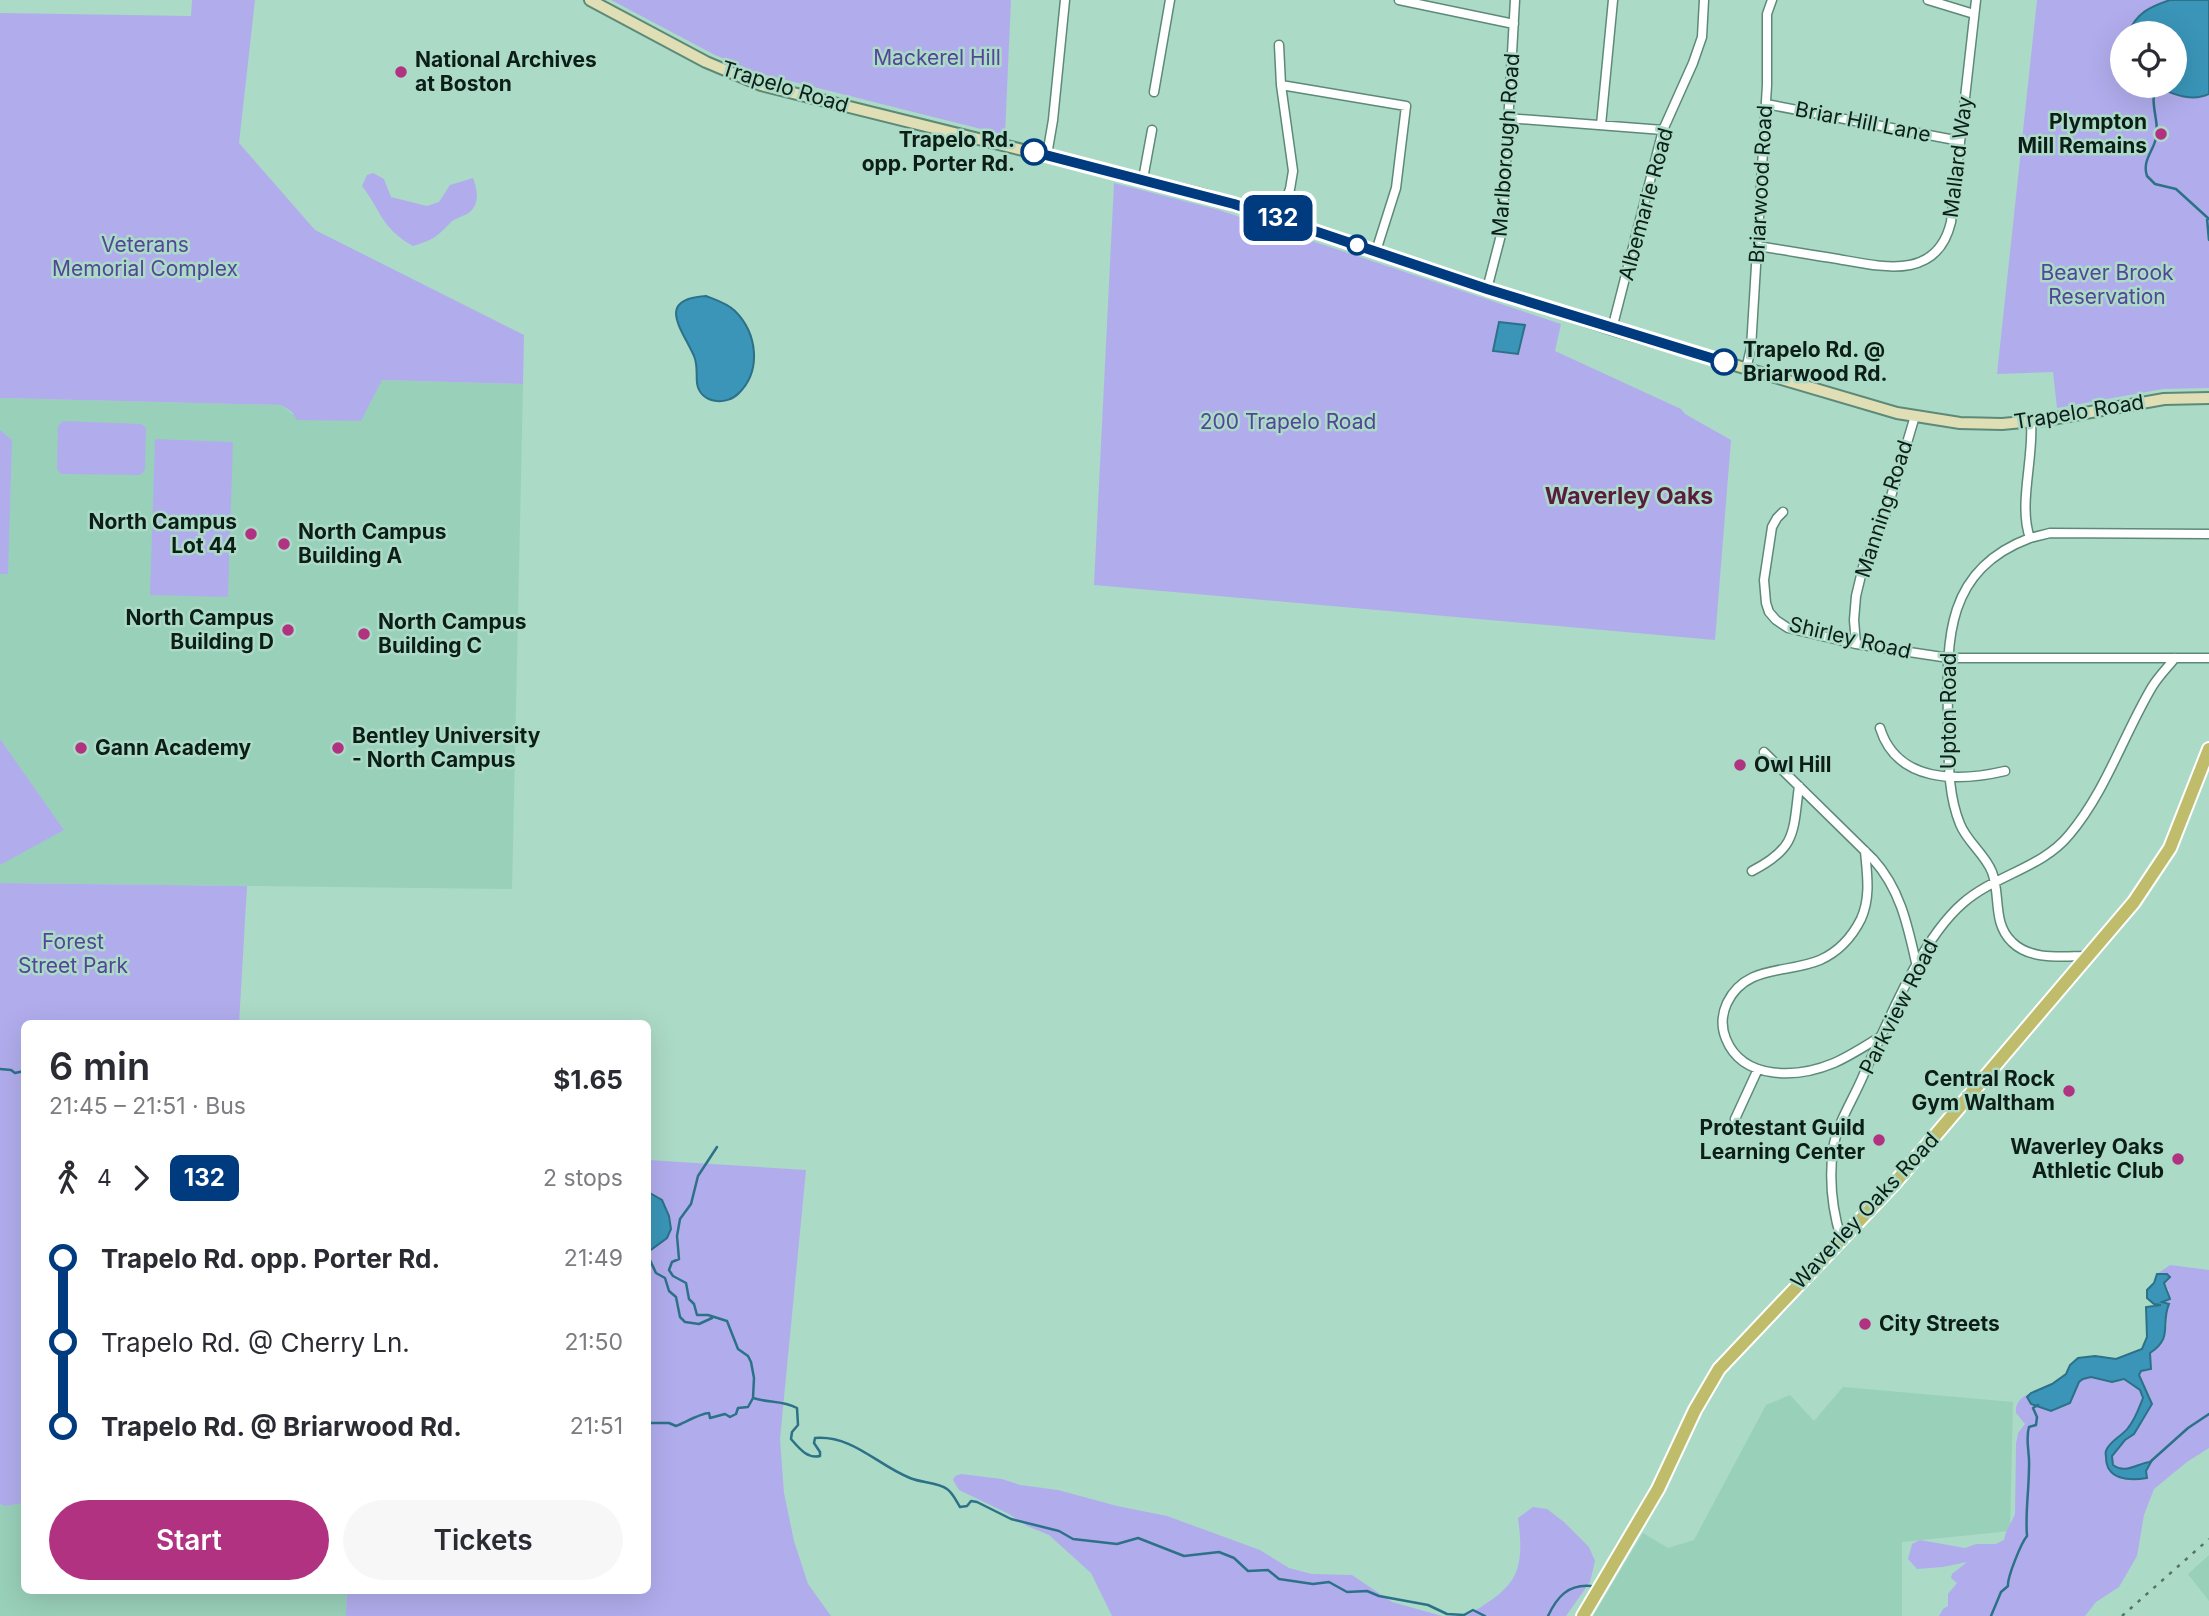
<!DOCTYPE html>
<html lang="en">
<head>
<meta charset="utf-8">
<style>
	:root { --surface:#fff; --page:#f7f7f7; --text:#2b2b33; --muted:#7c7c81; --accent:#b13280 }
	body { margin:0; font-family:Inter,sans-serif; background:var(--page); color:var(--text); height:100vh; display:flex; flex-direction:column; font-size:26px; white-space:nowrap }
	* { box-sizing:border-box; margin:0 }
	p { font-size:23px; color:var(--muted) }
	.icon { flex:none; width:38px; height:38px; fill:none; stroke:currentColor; stroke-width:2; stroke-linecap:round; stroke-linejoin:round }
	.map { position:relative; flex:1; overflow:hidden }
	.panel { position:absolute; left:21px; top:1020px; width:630px; height:574px; display:flex; flex-direction:column; background:var(--surface); border-radius:10px; box-shadow:0 7px 28px #0002 }
	.panel>* { flex:none }
	.badge { padding:0 14px; border-radius:10px; font-size:24px; line-height:46px }
	.buttons { position:absolute; left:2110px; top:21px; display:grid; gap:14px }
	.buttons a { display:grid; place-items:center; width:77px; height:77px; border-radius:50%; background:var(--surface); box-shadow:0 7px 28px #0002; font-size:35px }
	.map>.badge { position:absolute; translate:-50% -50%; box-shadow:0 0 0 4px #fff }
	.legs { display:flex; align-items:center; gap:10px; height:77px; padding:0 28px; font-size:23px }
	.legs p { margin-inline-start:auto }
	.overview { display:flex; align-items:center; justify-content:space-between; height:119px; padding:0 28px }
	h1 { font-size:38px; font-weight:600; line-height:52px }
	.cta { display:flex; gap:14px; margin-top:auto; padding:14px 28px }
	.cta a { flex:1; height:80px; border-radius:42px; background:var(--accent); color:#fff; font-size:28px; font-weight:600; line-height:80px; text-align:center }
	.cta a+a { background:var(--page); color:var(--text) }
	ul { padding:0 28px; list-style:none }
	li { display:flex; align-items:center; gap:24px; height:84px; font-size:26px }
	li i { display:grid; place-items:center; width:10px; height:100%; margin:0 9px; background:currentColor }
	li i::after { content:''; width:18px; height:18px; margin:-9px; border:5px solid; border-radius:50%; background:var(--surface) }
	li p { margin-inline-start:auto }
	li:first-child i { background:linear-gradient(#0000 50%,currentColor 0) }
	li:last-child i { background:linear-gradient(currentColor 50%,#0000 0) }
	.map>svg:first-child { display:block }
	.built { fill:#99d0ba }
	.green { fill:#b1aded; fill-rule:evenodd }
	.water { fill:#3a95b8; stroke:#2c7188; stroke-width:2 }
	.lines { fill:none; stroke-linecap:round; stroke-linejoin:round }
	.stream { stroke:#2c7188; stroke-width:2.5 }
	.street-casing { stroke:#5d8a78; stroke-width:11 }
	.secondary-casing { stroke:#5d8a78; stroke-width:14 }
	.primary-casing { stroke:#fff; stroke-width:16 }
	.street { stroke:#fff; stroke-width:8 }
	.secondary { stroke:#dfdeb5; stroke-width:10 }
	.primary { stroke:#bfbc6b; stroke-width:12 }
	.rail { stroke:#567568; stroke-width:2.5; stroke-dasharray:3.5 7; stroke-linecap:butt }
	.line-1-casing { stroke:#fff; stroke-width:16 }
	.line-1 { stroke:#003b80; stroke-width:10 }
	.poi-dot { fill:#b13280; stroke:#abdac6; stroke-width:2.5 }
	.stop-1-dot { fill:#fff; stroke:#003b80; stroke-width:3.5 }
	.labels { text-anchor:middle; stroke-width:5; stroke-linejoin:round; paint-order:stroke }
	.park-label { font-size:21px; fill:#534698; stroke:#abdac6 }
	.poi-label { font-size:21px; font-weight:bold; fill:#0c1e17; stroke:#abdac6; text-anchor:start }
	.street-label { font-size:21px; fill:#0c1e17; stroke:#abdac6 }
	.stop-label { font-size:21px; font-weight:bold; fill:#0c1e17; stroke:#abdac6; text-anchor:end }
	.neighbourhood-label { font-size:23px; font-weight:bold; fill:#591c40; stroke:#abdac6 }
</style>
</head>
<body>
<div class="map">
<svg width="2209" height="1616" viewBox="0 0 2209 1616">
	<rect width="100%" height="100%" fill="#abdac6"/>
	<path class="built" d="M 381,380 L 523,384 L 512,889 L 0,883 L 0,398 L 281,405 L 295,416 Z
		M 1843,1387 L 2013,1402 L 2010,1531 L 1902,1542 L 1902,1616 L 1593,1616 L 1643,1533 L 1668,1548 L 1694,1540 L 1766,1405 L 1790,1395 L 1814,1421 Z
		M 24,1503 L 24,1591 L 347,1591 L 346,1616 L 0,1616 L 0,1504 L 5,1506 Z
		M 2209,1555 L 2209,1601 L 2188,1574 Z"/>
	<path class="green" d="M 192,0 L 255,0 L 239,143 L 315,230 L 524,335 L 523,384 L 382,380 L 361,421 L 297,420 L 292,412 L 281,405 L 0,398 L 0,13 L 191,16 Z
		M 611,0 L 1011,0 L 1005,135 L 758,73 L 715,55 Z
		M 2037,0 L 2209,0 L 2209,388 L 2163,389 L 2057,408 L 2053,372 L 1997,374 ZM 2123,33 L 2175,33 L 2175,86 L 2123,86 Z
		M 373,173 L 384,179 L 391,197 L 427,206 L 439,202 L 450,185 L 473,178 C 477,188 480,202 471,211 C 466,216 457,217 451,222 C 437,237 433,240 413,246 C 381,228 382,212 362,186 L 367,175 Z
		M 1114,183 L 1219,210 L 1561,324 L 1555,351 L 1681,409 L 1685,414 L 1731,440 L 1715,640 L 1094,585 Z
		M 63,421 L 141,424 L 146,428 L 145,470 L 140,475 L 61,474 L 57,469 L 58,426 Z
		M 0,430 L 12,440 L 8,574 L 0,574 Z
		M 155,439 L 233,442 L 228,597 L 150,595 Z
		M 0,739 L 64,830 L 0,865 Z
		M 0,883 L 247,886 L 239,1024 L 24,1024 L 24,1503 L 5,1506 L 0,1504 Z
		M 648,1160 L 806,1170 L 780,1439 L 784,1493 L 794,1541 L 808,1584 L 831,1616 L 346,1616 L 347,1591 L 648,1591 Z
		M 2170,1265 L 2209,1270 L 2209,1448 L 2187,1462 L 2154,1489 L 2144,1515 L 2137,1556 L 2119,1587 L 2096,1602 L 2085,1616 L 1939,1616 L 1943,1609 L 1948,1606 L 1948,1594 L 1957,1583 L 1951,1578 L 1952,1574 L 1967,1562 L 1943,1567 L 1917,1569 L 1908,1559 L 1912,1544 L 1920,1540 L 1965,1548 L 1976,1544 L 1996,1544 L 2004,1540 C 2006,1529 2011,1524 2015,1514 L 2016,1444 L 2018,1433 L 2025,1424 L 2016,1413 C 2015,1403 2020,1399 2028,1394 L 2031,1404 L 2052,1411 L 2070,1403 L 2079,1382 L 2083,1379 L 2091,1377 L 2112,1382 L 2126,1380 L 2141,1391 L 2142,1401 L 2130,1427 L 2109,1444 L 2106,1451 L 2107,1467 C 2121,1481 2128,1481 2147,1478 L 2146,1462 C 2137,1470 2122,1472 2113,1465 C 2112,1461 2111,1457 2113,1453 C 2120,1444 2154,1411 2151,1400 C 2149,1391 2141,1384 2139,1375 L 2141,1371 L 2148,1371 L 2151,1365 L 2150,1353 L 2163,1342 L 2167,1325 L 2165,1313 L 2168,1302 L 2162,1303 L 2169,1291 L 2164,1282 L 2169,1278 L 2167,1274 L 2157,1274 Z
		M 961,1474 L 1002,1479 L 1020,1485 L 1058,1490 L 1117,1506 L 1167,1516 L 1260,1550 L 1289,1568 L 1312,1574 L 1352,1575 L 1392,1602 L 1442,1616 L 1112,1616 L 1091,1573 L 1049,1535 L 1027,1526 L 1009,1514 L 959,1490 L 953,1480 L 955,1476 Z
		M 1533,1507 L 1547,1509 L 1564,1522 L 1589,1547 L 1595,1561 L 1590,1582 L 1566,1616 L 1466,1616 C 1514,1588 1526,1576 1518,1518 Z"/>
	<path class="water" d="M 2170,0 L 2209,0 L 2209,94 C 2191,103 2171,93 2154,86 L 2175,86 L 2175,33 L 2128,33 C 2137,13 2149,7 2170,0 Z
		M 706,296 C 716,300 727,303 735,311 C 757,333 762,370 739,393 C 727,406 700,404 697,383 C 696,373 698,366 694,356 C 682,329 655,299 706,296 Z
		M 1499,322 L 1525,325 L 1518,354 L 1493,351 Z
		M 648,1192 L 662,1200 L 669,1216 L 671,1229 L 667,1238 L 648,1252 Z
		M 2157,1274 L 2167,1274 L 2170,1277 L 2164,1283 L 2170,1299 L 2162,1302 L 2169,1304 C 2160,1325 2174,1337 2150,1353 L 2151,1369 L 2141,1371 L 2139,1375 L 2152,1404 L 2134,1434 L 2125,1440 L 2112,1456 L 2113,1465 C 2127,1475 2139,1462 2151,1462 L 2146,1471 L 2147,1478 C 2129,1481 2106,1480 2106,1457 C 2106,1455 2105,1453 2106,1451 C 2109,1441 2121,1437 2128,1428 C 2135,1420 2139,1408 2143,1398 L 2140,1390 L 2124,1379 L 2112,1382 L 2091,1377 L 2083,1379 L 2079,1382 L 2070,1403 L 2051,1411 L 2031,1404 L 2027,1397 L 2031,1393 L 2052,1384 L 2066,1374 L 2070,1365 L 2078,1358 L 2095,1356 L 2116,1359 L 2142,1349 L 2147,1337 L 2146,1307 L 2161,1305 L 2154,1304 L 2147,1298 L 2147,1290 L 2154,1283 Z"/>
	<g class="lines">
		<path class="stream" d="M 2156,86 C 2150,102 2157,115 2157,132 C 2157,148 2141,159 2147,176 L 2155,184 L 2176,189 L 2209,219
			M 2207,219 L 2209,240
			M 0,1069 L 11,1070 L 15,1073 L 24,1071
			M 717,1147 L 698,1176 L 691,1204 L 680,1219 L 677,1236 L 679,1259 L 672,1262 L 669,1270 L 673,1276 L 686,1283 L 689,1299 L 694,1304 L 697,1315 L 708,1315 L 727,1321 L 738,1349 L 748,1356 L 751,1362 L 754,1378 L 753,1398
			M 648,1256 L 656,1273 L 665,1278 L 669,1291 L 676,1297 L 680,1317 L 685,1322 L 699,1324 L 712,1318
			M 648,1423 L 669,1423 L 676,1426 C 684,1423 701,1413 709,1413 L 710,1418 L 725,1414 L 730,1417 L 736,1414 L 738,1408 L 748,1407 L 753,1398 C 768,1403 782,1400 797,1408 L 798,1425 L 792,1432 L 791,1439 C 799,1448 807,1459 820,1456 L 820,1452 L 814,1443 L 815,1438 C 853,1435 877,1465 910,1478 C 921,1483 938,1482 947,1489 C 953,1493 956,1501 960,1507 L 967,1506 L 971,1501 L 977,1502 L 1011,1519 L 1059,1531 L 1073,1539 L 1117,1544 L 1138,1538 L 1184,1556 L 1219,1552 L 1234,1558 L 1248,1571 L 1268,1570 L 1279,1579 L 1313,1584 L 1329,1582 L 1347,1592 L 1367,1591 L 1379,1596 L 1428,1605 L 1447,1614 L 1464,1615 L 1473,1610 L 1485,1616
			M 2150,1462 L 2188,1428 L 2209,1414
			M 1548,1616 C 1557,1597 1568,1584 1591,1586
			M 1991,1616 L 2001,1592 L 2008,1586 C 2007,1578 2021,1543 2027,1536 C 2025,1513 2029,1491 2029,1467 C 2030,1453 2025,1440 2029,1427 L 2036,1425 L 2037,1417 L 2033,1408 L 2038,1405"/>
		<defs>
			<path id="street" d="M 1399,0 L 1514,24
				M 1928,0 L 1974,14
				M 1281,85 L 1406,106 L 1396,188 L 1376,251
				M 1154,92 L 1170,0
				M 1766,104 L 1960,141
				M 1507,118 L 1663,130
				M 1601,125 L 1613,0
				M 1047,155 L 1053,120 L 1065,0
				M 1143,179 L 1152,130
				M 1279,218 L 1290,189 L 1293,171 L 1281,85 L 1279,45
				M 1757,246 C 1784,250 1811,255 1838,259 C 1883,267 1937,281 1951,222 L 1976,0
				M 1487,289 L 1502,231 L 1515,0
				M 1612,329 L 1663,130 L 1693,63 L 1702,37 L 1704,0
				M 1746,369 L 1751,348 L 1767,85 L 1767,14 L 1772,0
				M 2031,422 C 2034,458 2018,505 2030,538 C 1942,571 1947,644 1948,724 C 1949,758 1947,792 1960,824 C 1967,842 1985,854 1992,872 C 2001,895 1992,923 2012,942 C 2031,961 2063,956 2088,956
				M 1783,512 L 1777,518 L 1772,527 L 1764,580 L 1766,603 L 1769,612 L 1776,620 L 1788,628 L 1856,644 L 1949,658 L 2209,658
				M 2030,538 L 2050,533 L 2209,534
				M 1856,644 L 1854,620 L 1856,596 L 1863,567 L 1886,513 L 1915,416
				M 1880,728 C 1897,783 1958,782 2005,771
				M 1764,752 L 1873,859 C 1901,890 1908,927 1917,967
				M 1865,851 C 1867,874 1871,897 1861,919 C 1852,937 1838,952 1820,960 C 1787,974 1746,964 1727,1003 C 1722,1014 1721,1027 1726,1039 C 1743,1081 1798,1078 1834,1063 C 1850,1056 1865,1046 1880,1037
				M 1752,871 C 1797,848 1793,832 1799,786
				M 1735,1119 L 1758,1069
				M 1841,1238 C 1832,1209 1829,1179 1833,1149 C 1837,1123 1853,1100 1863,1076 C 1887,1024 1920,940 1963,903 C 1995,875 2042,868 2069,835 C 2106,791 2123,736 2152,687 C 2158,677 2167,668 2175,658"/>
			<path id="secondary" d="M 590,0 L 706,62 L 761,85 L 1204,195 L 1612,329 L 1897,413 L 1960,423 L 2002,424 L 2046,420 L 2164,399 L 2209,398"/>
			<path id="primary" d="M 1583,1616 L 1658,1489 L 1695,1410 L 1719,1369 L 1894,1184 L 2134,902 L 2170,848 L 2209,749"/>
		</defs>
		<use href="#street" class="street-casing"/>
		<use href="#secondary" class="secondary-casing"/>
		<use href="#primary" class="primary-casing"/>
		<use href="#street" class="street"/>
		<use href="#secondary" class="secondary"/>
		<use href="#primary" class="primary"/>
		<path class="rail" d="M 2122,1616 L 2209,1539"/>
	</g>
	<g class="lines">
		<defs>
			<path id="line-1" d="M 1034,152 L 1234,204 L 1487,289 L 1724,362"/>
		</defs>
		<use href="#line-1" class="line-1-casing"/>
		<use href="#line-1" class="line-1"/>
	</g>
	<g class="poi-dot">
		<circle cx="401" cy="72" r="7"/>
		<circle cx="2161" cy="134" r="7"/>
		<circle cx="251" cy="534" r="7"/>
		<circle cx="284" cy="544" r="7"/>
		<circle cx="288" cy="630" r="7"/>
		<circle cx="364" cy="634" r="7"/>
		<circle cx="81" cy="748" r="7"/>
		<circle cx="338" cy="748" r="7"/>
		<circle cx="1740" cy="765" r="7"/>
		<circle cx="2069" cy="1091" r="7"/>
		<circle cx="1879" cy="1140" r="7"/>
		<circle cx="2178" cy="1159" r="7"/>
		<circle cx="1865" cy="1324" r="7"/>
	</g>
	<g class="stop-1-dot">
		<circle cx="1034" cy="152" r="12"/>
		<circle cx="1357" cy="245" r="9"/>
		<circle cx="1724" cy="362" r="12"/>
	</g>
	<g class="labels">
		<g class="park-label">
			<text x="937" y="65">Mackerel Hill</text>
			<text x="145" y="252">Veterans<tspan x="145" dy="24">Memorial Complex</tspan></text>
			<text x="2107" y="280">Beaver Brook<tspan x="2107" dy="24">Reservation</tspan></text>
			<text x="1288" y="429">200 Trapelo Road</text>
			<text x="73" y="949">Forest<tspan x="73" dy="24">Street Park</tspan></text>
		</g>
		<g class="poi-label">
			<text x="415" y="67">National Archives<tspan x="415" dy="24">at Boston</tspan></text>
			<text x="2147" y="129" text-anchor="end">Plympton<tspan x="2147" dy="24">Mill Remains</tspan></text>
			<text x="237" y="529" text-anchor="end">North Campus<tspan x="237" dy="24">Lot 44</tspan></text>
			<text x="298" y="539">North Campus<tspan x="298" dy="24">Building A</tspan></text>
			<text x="274" y="625" text-anchor="end">North Campus<tspan x="274" dy="24">Building D</tspan></text>
			<text x="378" y="629">North Campus<tspan x="378" dy="24">Building C</tspan></text>
			<text x="352" y="743">Bentley University<tspan x="352" dy="24">- North Campus</tspan></text>
			<text x="95" y="755">Gann Academy</text>
			<text x="1754" y="772">Owl Hill</text>
			<text x="2055" y="1086" text-anchor="end">Central Rock<tspan x="2055" dy="24">Gym Waltham</tspan></text>
			<text x="1865" y="1135" text-anchor="end">Protestant Guild<tspan x="1865" dy="24">Learning Center</tspan></text>
			<text x="2164" y="1154" text-anchor="end">Waverley Oaks<tspan x="2164" dy="24">Athletic Club</tspan></text>
			<text x="1879" y="1331">City Streets</text>
		</g>
		<g class="street-label">
			<text transform="translate(785 87) rotate(17)" y="7">Trapelo Road</text>
			<text transform="translate(1863 122) rotate(11)" y="7">Briar Hill Lane</text>
			<text transform="translate(1506 145) rotate(-86)" y="7">Marlborough Road</text>
			<text transform="translate(1958 157) rotate(-83)" y="7">Mallard Way</text>
			<text transform="translate(1761 184) rotate(-87)" y="7">Briarwood Road</text>
			<text transform="translate(1646 204) rotate(-75)" y="7">Albemarle Road</text>
			<text transform="translate(2079 412) rotate(-9)" y="7">Trapelo Road</text>
			<text transform="translate(1884 509) rotate(-72)" y="7">Manning Road</text>
			<text transform="translate(1850 638) rotate(13)" y="7">Shirley Road</text>
			<text transform="translate(1949 711) rotate(-90)" y="7">Upton Road</text>
			<text transform="translate(1899 1007) rotate(-63)" y="7">Parkview Road</text>
			<text transform="translate(1865 1211) rotate(-47)" y="7">Waverley Oaks Road</text>
		</g>
		<g class="stop-label">
			<text x="1015" y="147">Trapelo Rd.<tspan x="1015" dy="24">opp. Porter Rd.</tspan></text>
			<text x="1743" y="357" text-anchor="start">Trapelo Rd. @<tspan x="1743" dy="24">Briarwood Rd.</tspan></text>
		</g>
		<g class="neighbourhood-label">
			<text x="1629" y="504">Waverley Oaks</text>
		</g>
	</g>
</svg>
<div class="buttons">
<a><svg class="icon" aria-label="locate" viewBox="0 0 24 24"><circle cx="12" cy="12" r="6"/><path d="M12 2v4M12 18v4M2 12h4M18 12h4"/></svg></a>
</div>
<b class="badge" style="left:1278px;top:218px;background:#003b80;color:#fff">132</b>
<section class="panel">
<div class="overview"><div><h1>6 min</h1><p>21:45 – 21:51 · Bus</p></div><b>$1.65</b></div>
<div class="legs"><svg class="icon" aria-label="walk" viewBox="0 0 24 24"><circle cx="13" cy="4" r="2"/><path d="M13 8l-2 6 4 7M11 14l-3 7M7 12l3-4h3l4 4"/></svg>4<svg class="icon" aria-label="forward" viewBox="0 0 24 24"><path d="M9 5l7 7-7 7"/></svg><b class="badge" style="background:#003b80;color:#fff">132</b><p>2 stops</p></div>
<ul>
<li><i style="color:#003b80"></i><b>Trapelo Rd. opp. Porter Rd.</b><p>21:49</p></li>
<li><i style="color:#003b80"></i><span>Trapelo Rd. @ Cherry Ln.</span><p>21:50</p></li>
<li><i style="color:#003b80"></i><b>Trapelo Rd. @ Briarwood Rd.</b><p>21:51</p></li>
</ul>
<div class="cta"><a>Start</a><a>Tickets</a></div>
</section>
</div>
</body>
</html>
